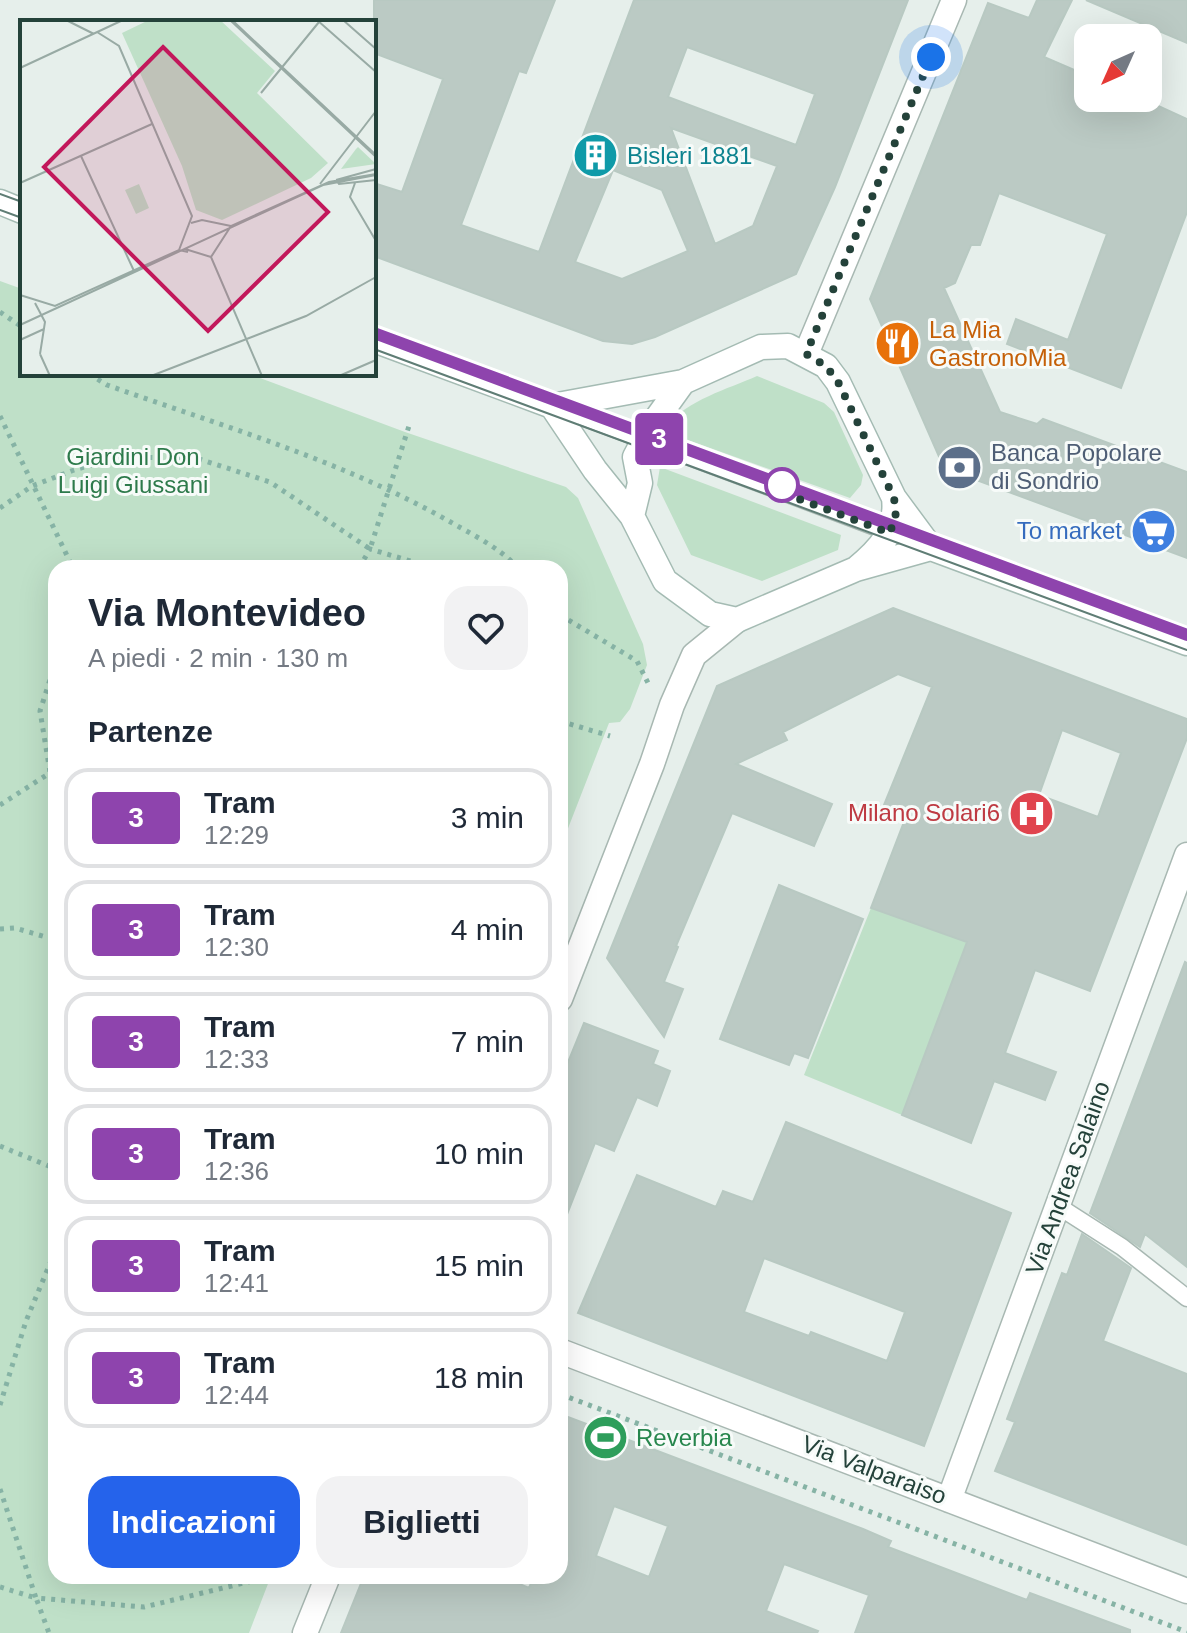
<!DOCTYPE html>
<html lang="it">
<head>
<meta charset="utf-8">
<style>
	:root { --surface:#fff; --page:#f2f2f3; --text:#1f2937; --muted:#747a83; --line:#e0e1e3; --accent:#2563eb }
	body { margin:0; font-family:Arial,sans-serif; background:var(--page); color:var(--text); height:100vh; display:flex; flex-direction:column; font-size:30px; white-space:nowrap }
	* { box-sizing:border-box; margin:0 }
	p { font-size:26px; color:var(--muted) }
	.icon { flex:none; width:44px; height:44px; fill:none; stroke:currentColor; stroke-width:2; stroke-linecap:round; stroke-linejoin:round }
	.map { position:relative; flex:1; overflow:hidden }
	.details { position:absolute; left:48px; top:560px; width:520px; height:1024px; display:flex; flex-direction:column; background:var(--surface); border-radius:24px; box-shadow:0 8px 32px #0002 }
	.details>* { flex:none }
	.badge { padding:0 16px; border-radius:6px; font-size:28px; line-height:52px }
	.needle { width:52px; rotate:225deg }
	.buttons { position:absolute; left:1074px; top:24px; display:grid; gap:16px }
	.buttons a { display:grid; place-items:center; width:88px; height:88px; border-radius:16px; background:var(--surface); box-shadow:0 8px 32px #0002; font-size:40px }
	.you { position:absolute; width:40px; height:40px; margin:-20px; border:6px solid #fff; border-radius:50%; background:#1a73e8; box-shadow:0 0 0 12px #1a73e833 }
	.map>.badge { position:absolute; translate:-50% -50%; box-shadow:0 0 0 4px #fff }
	h2 { padding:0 40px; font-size:30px; line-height:72px }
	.round { display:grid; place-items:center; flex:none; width:84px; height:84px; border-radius:24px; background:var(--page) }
	.headline { display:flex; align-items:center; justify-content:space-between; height:136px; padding:0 40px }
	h1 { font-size:38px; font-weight:600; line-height:60px }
	.button { display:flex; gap:16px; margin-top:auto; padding:16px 40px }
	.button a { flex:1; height:92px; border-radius:24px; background:var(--accent); color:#fff; font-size:32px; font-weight:600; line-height:92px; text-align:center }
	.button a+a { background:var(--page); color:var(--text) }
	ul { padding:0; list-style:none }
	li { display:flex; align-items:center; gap:24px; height:100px; margin:0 16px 12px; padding:0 24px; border:4px solid var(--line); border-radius:24px }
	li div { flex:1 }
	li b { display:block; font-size:30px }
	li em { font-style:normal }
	li .badge { min-width:88px; font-weight:700; text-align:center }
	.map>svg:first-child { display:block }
	.green { fill:#bfe0c8 }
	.building { fill:#bbcac4; stroke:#b8c9c2; stroke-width:2; fill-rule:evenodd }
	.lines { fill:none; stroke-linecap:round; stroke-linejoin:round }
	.lane-casing { stroke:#a8b8b2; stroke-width:19 }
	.street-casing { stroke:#a8b8b2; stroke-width:27 }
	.secondary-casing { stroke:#a4bbb3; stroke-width:27 }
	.path { stroke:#86b3a5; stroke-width:5; stroke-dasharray:4 6; stroke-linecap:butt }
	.lane { stroke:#fff; stroke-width:16 }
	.street { stroke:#fff; stroke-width:24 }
	.secondary { stroke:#fff; stroke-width:24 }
	.tram { stroke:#5f7d75; stroke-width:2 }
	.line-casing { stroke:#fff; stroke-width:18 }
	.line { stroke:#8e44ad; stroke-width:12 }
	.walk { stroke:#24423a; stroke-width:8; stroke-dasharray:0 14.4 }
	.stop-dot { fill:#fff; stroke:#8e44ad; stroke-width:4 }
	.labels { text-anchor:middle; stroke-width:6; stroke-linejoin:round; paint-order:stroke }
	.culture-label { font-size:24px; fill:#0d838f; stroke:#f7fbf9; text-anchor:start }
	.food-label { font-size:24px; fill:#c56008; stroke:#f7fbf9; text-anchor:start }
	.service-label { font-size:24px; fill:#4e5e75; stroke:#f7fbf9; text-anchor:start }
	.park-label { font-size:24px; fill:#2d7a4b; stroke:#f7fbf9 }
	.shop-label { font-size:24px; fill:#366cbe; stroke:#f7fbf9; text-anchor:end }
	.health-label { font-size:24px; fill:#be3a42; stroke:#f7fbf9; text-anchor:end }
	.street-label { font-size:24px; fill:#24423a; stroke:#f7fbf9 }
	.leisure-label { font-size:24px; fill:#27864d; stroke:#f7fbf9; text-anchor:start }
	.inset-road { fill:none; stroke:#98aaa4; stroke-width:2 }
	.view { fill:#c2185b; fill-opacity:0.15; stroke:#c2185b; stroke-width:4 }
	.inset-edge { fill:none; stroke:#24423a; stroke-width:4 }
</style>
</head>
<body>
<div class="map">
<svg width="1187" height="1633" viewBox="0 0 1187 1633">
	<rect width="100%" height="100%" fill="#e6efeb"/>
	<path class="green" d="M 0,281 L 22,289 L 22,374 L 249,374 L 405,432 L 566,487 L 578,498 L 643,644 L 647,665 L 630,709 L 620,722 L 609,723 L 560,849 L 560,568 L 56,568 L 56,1576 L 271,1576 L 249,1633 L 0,1633 Z
		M 757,376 L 824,403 L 834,412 L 863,475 L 861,485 L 850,498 L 671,434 L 667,426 C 687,400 728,389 757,376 Z
		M 660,467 L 841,535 L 838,550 L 762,581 L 691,555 L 657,485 Z
		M 871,908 L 967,942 L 902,1115 L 804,1075 Z"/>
	<path class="building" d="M 374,0 L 555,0 L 526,73 L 519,71 L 461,225 L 539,252 L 634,0 L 908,0 L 835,187 L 796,274 L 655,337 L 632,344 L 603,341 L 374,256 L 374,183 L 402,192 L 443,79 L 374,53 ZM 687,47 L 815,94 L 796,145 L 668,97 ZM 671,128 L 777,166 L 753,226 L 715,244 ZM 613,170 L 662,190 L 688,251 L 622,279 L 575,262 Z
		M 1037,0 L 1072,0 L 1044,57 L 1088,76 L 1088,98 L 1141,98 L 1187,119 L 1187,212 L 1121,388 L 1007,344 L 1016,319 L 1068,340 L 1107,234 L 999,193 L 980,245 L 971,245 L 955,283 L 944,288 L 1000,412 L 1037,424 L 1043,419 L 1187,472 L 1187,558 L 944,468 L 870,299 L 988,3 L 1029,18 Z
		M 1086,0 L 1187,0 L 1187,43 Z
		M 893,608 L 1187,719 L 1187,738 L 1090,991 L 1035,970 L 1005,1053 L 1056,1072 L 1045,1100 L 994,1081 L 971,1143 L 902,1115 L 967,942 L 871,908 L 907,814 L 884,805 L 932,687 L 898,674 L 783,732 L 787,740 L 736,764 L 832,804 L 814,846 L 732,813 L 676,946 L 678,947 L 664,982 L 683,989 L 664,1037 L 607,958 L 717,686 ZM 1062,730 L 1121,753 L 1098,817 L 1039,795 Z
		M 779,885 L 863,919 L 808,1058 L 794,1053 L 789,1065 L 720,1039 Z
		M 1185,962 L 1187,963 L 1187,1267 L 1145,1234 L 1140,1247 L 1090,1213 Z
		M 584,1023 L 658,1051 L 653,1064 L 670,1071 L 657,1106 L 637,1097 L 614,1151 L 595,1143 L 562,1227 L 560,1226 L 560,1082 Z
		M 786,1122 L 1011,1213 L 924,1446 L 578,1313 L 637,1175 L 716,1207 L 723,1191 L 753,1202 ZM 764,1258 L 905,1312 L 887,1361 L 811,1332 L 809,1336 L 744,1312 Z
		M 1082,1234 L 1131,1268 L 1103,1341 L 1187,1374 L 1187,1545 L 995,1471 L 1015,1422 L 1007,1419 L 1062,1273 L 1067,1275 Z
		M 560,1414 L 863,1529 L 891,1541 L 888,1547 L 951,1571 L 1027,1600 L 1030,1593 L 1130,1630 L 1130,1633 L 855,1633 L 869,1595 L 784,1564 L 766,1611 L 818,1631 L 817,1633 L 341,1633 L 364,1576 L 501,1576 L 529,1588 L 534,1576 L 560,1576 ZM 614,1506 L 668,1526 L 649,1577 L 596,1556 Z"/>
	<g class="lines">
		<defs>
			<path id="lane" d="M 554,406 L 929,547
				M 1058,1206 L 1122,1247 L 1187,1298"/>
			<path id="street" d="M 806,354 L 954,0
				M 560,999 L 652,764 L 672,705 L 694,655 L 737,620
				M 560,1351 L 1187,1591
				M 949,1500 L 1187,855
				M 305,1633 L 328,1576"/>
			<path id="secondary" d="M 0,202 L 22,211
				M 374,340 L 552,406 L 683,382 L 761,347 L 788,346 L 826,366 L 838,382 L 894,498 C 898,531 879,550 856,569
				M 552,406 L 595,470 L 632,516 L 665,581 L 710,614 L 737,620 L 856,569 L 931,548
				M 894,498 L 931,548 L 1187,643
				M 632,516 L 640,483 L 635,457 L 652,425 L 683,382"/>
		</defs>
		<use href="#lane" class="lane-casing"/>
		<use href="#street" class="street-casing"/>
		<use href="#secondary" class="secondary-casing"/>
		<path class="path" d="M 0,312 L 22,327
			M 89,374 L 107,385 C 222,426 340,460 447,520 C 471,534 499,547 518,568
			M 0,416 L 73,568
			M 0,508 L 32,486 L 74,470 L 119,457 L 196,458 L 270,482 L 370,549 L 409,426
			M 359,568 L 370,549 L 434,568
			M 560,615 L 637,661 L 649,685
			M 56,661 L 40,711 L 50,772 L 56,784
			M 560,721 L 610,736
			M 0,805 L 56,769
			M 0,929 L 15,928 L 56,940
			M 0,1146 L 56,1169
			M 560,1394 L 1187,1632
			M 0,1405 L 26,1321 L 56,1249
			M 0,1489 L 36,1598 L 144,1607 L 273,1576
			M 0,1587 L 36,1598 L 49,1633"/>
		<use href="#lane" class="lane"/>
		<use href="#street" class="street"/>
		<use href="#secondary" class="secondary"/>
		<path class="tram" d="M 0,194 L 22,202
			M 0,210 L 22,218
			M 374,333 L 1187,635
			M 374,349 L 1187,650"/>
	</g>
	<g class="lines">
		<defs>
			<path id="line" d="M 374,333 L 1187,635"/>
		</defs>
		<use href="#line" class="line-casing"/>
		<use href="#line" class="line"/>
		<path class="walk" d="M 782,485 L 780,492 L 890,533 L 896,513 L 894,498 L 838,382 L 826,366 L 806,354 L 931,57"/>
	</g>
	<defs>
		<symbol id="building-disc" viewBox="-11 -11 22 22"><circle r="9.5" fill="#0f9aa8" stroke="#f7fbf9"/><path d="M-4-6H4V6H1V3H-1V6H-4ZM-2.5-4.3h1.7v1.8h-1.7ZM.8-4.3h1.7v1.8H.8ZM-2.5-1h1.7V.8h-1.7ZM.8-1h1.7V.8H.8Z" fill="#fff"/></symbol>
		<symbol id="restaurant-disc" viewBox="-11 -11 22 22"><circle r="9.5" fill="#e8710a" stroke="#f7fbf9"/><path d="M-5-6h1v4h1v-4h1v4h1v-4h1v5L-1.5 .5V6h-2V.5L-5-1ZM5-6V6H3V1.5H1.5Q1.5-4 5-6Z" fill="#fff"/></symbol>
		<symbol id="bank-disc" viewBox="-11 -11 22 22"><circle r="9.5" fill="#5c6f8a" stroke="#f7fbf9"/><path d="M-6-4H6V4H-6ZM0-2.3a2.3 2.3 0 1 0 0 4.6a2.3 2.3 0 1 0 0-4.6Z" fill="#fff"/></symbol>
		<symbol id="supermarket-disc" viewBox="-11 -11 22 22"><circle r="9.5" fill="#3f7fe0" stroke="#f7fbf9"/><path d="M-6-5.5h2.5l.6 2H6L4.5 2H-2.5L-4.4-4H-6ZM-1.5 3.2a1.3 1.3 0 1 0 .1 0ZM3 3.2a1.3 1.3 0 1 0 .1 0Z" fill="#fff"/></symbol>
		<symbol id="hospital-disc" viewBox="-11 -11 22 22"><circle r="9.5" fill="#e0444e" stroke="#f7fbf9"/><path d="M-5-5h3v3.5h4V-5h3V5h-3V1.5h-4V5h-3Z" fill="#fff"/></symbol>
		<symbol id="stadium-disc" viewBox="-11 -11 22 22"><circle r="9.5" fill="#2e9e5b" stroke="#f7fbf9"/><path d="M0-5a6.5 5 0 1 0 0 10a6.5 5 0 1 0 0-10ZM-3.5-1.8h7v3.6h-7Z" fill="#fff"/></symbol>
	</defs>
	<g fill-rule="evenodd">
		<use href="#building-disc" x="570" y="130" width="51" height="51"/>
		<use href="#restaurant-disc" x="872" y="318" width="51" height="51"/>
		<use href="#bank-disc" x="934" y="442" width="51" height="51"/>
		<use href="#supermarket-disc" x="1128" y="506" width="51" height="51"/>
		<use href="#hospital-disc" x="1006" y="788" width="51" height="51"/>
		<use href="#stadium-disc" x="580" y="1412" width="51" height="51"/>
	</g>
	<circle class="stop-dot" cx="782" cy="485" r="16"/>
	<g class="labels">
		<g class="culture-label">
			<text x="627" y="164">Bisleri 1881</text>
		</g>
		<g class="food-label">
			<text x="929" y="338">La Mia<tspan x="929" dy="28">GastronoMia</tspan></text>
		</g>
		<g class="service-label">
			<text x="991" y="461">Banca Popolare<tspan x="991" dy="28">di Sondrio</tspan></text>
		</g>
		<g class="park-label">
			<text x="133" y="465">Giardini Don<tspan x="133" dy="28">Luigi Giussani</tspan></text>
		</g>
		<g class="shop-label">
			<text x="1122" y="539">To market</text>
		</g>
		<g class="health-label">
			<text x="1000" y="821">Milano Solari6</text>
		</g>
		<g class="street-label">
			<text transform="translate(1068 1178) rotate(-70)" y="8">Via Andrea Salaino</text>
			<text transform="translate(874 1470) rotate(21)" y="8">Via Valparaiso</text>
		</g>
		<g class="leisure-label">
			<text x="636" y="1446">Reverbia</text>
		</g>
	</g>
	<g transform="translate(20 20)">
		<rect width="356" height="356" fill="#e6efeb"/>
		<path d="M 129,0 L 200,0 L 255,51 L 237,73 L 308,143 L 291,158 L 202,200 L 176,190 L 162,146 L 102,13 ZM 338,127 L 356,144 L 321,149 L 336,129 ZM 119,164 L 129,188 L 116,194 L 105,170 Z" fill="#bfe0c8"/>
		<path class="inset-road" d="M 46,0 L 74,14M 210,0 L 356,137M 212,0 L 356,135M 297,0 L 356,52M 323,0 L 356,29M 77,12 L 99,26 L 172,196 L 159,230M 0,48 L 103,0M 241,73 L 299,2M 61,136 L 114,251M 316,160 L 356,149M 316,160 L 319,164 L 356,160M 0,163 L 132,104M 335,163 L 330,177 L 356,221M 300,164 L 356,91M 171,203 L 182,200 L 211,206M 165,229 L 191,237M 191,237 L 211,206 L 309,162 L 356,154M 191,237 L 242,356M 0,275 L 35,286 L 159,230 L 168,232M 15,283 L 25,302 L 20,334M 0,305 L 303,165 L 356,155M 0,320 L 24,309M 20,334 L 30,356M 131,356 L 286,296 L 356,257M 319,356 L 356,340"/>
		<path class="view" d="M 143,27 L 308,192 L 188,311 L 24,147 Z"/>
		<rect width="356" height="356" class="inset-edge"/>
	</g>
</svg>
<div class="buttons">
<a><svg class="needle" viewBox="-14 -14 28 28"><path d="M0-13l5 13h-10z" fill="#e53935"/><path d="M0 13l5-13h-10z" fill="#747a83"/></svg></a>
</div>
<div class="you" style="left:931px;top:57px"></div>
<b class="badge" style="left:659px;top:439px;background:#8e44ad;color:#fff">3</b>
<section class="details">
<div class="headline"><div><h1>Via Montevideo</h1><p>A piedi · 2 min · 130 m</p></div><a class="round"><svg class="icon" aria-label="heart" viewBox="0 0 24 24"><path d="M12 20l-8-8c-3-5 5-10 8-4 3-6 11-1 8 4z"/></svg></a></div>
<h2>Partenze</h2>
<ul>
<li><span class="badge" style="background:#8e44ad;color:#fff">3</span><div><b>Tram</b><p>12:29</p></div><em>3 min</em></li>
<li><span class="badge" style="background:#8e44ad;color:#fff">3</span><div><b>Tram</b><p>12:30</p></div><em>4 min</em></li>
<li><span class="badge" style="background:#8e44ad;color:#fff">3</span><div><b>Tram</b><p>12:33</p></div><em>7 min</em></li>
<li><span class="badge" style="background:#8e44ad;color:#fff">3</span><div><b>Tram</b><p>12:36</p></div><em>10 min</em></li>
<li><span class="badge" style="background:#8e44ad;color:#fff">3</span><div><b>Tram</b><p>12:41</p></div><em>15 min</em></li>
<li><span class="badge" style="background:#8e44ad;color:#fff">3</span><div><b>Tram</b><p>12:44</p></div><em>18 min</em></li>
</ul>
<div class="button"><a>Indicazioni</a><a>Biglietti</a></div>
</section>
</div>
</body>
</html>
